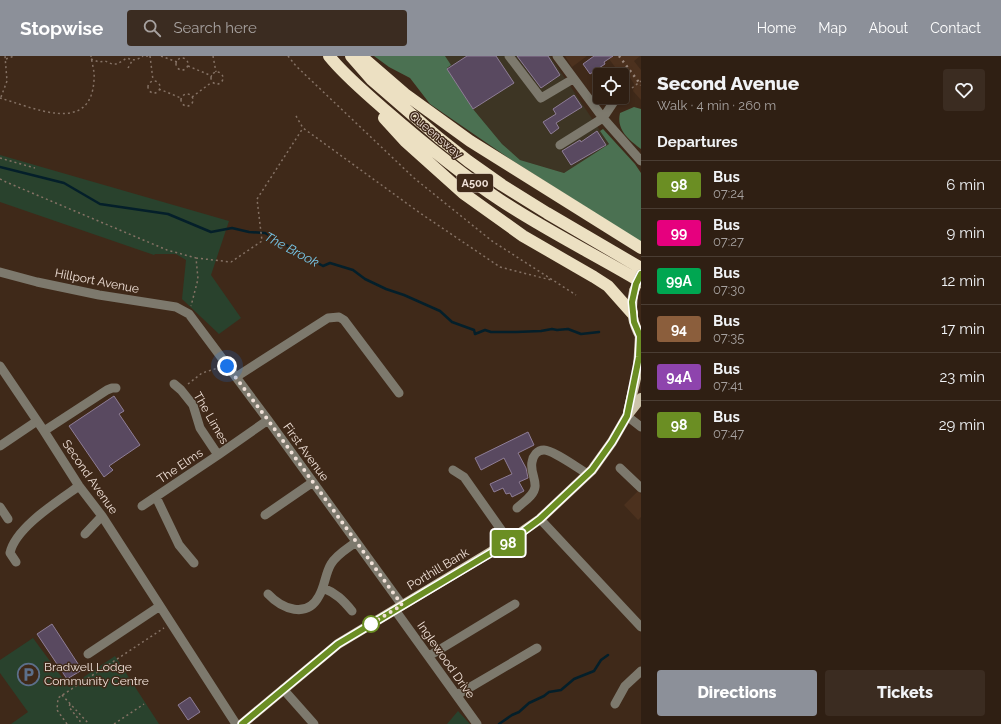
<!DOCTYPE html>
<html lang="en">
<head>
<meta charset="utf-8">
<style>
	:root { --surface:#2f1f13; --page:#3b2c21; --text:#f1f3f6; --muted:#a7a2a0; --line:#4a3d33; --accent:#8c9099 }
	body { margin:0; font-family:Raleway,sans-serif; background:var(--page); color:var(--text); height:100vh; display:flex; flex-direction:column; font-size:15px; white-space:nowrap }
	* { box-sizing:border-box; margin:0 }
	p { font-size:13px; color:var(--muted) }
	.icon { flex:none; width:22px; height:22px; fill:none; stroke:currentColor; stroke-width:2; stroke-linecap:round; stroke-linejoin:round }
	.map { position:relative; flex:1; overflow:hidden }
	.side { display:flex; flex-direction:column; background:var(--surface); width:360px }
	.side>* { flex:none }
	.badge { padding:0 8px; border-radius:3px; font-size:14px; line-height:26px }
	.fabs { position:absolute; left:593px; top:12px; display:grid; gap:8px }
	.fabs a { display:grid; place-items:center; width:36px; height:36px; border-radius:4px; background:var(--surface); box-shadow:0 2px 6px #0003,0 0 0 1px var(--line); font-size:20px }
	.you { position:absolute; width:20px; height:20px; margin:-10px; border:3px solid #fff; border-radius:50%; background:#1a73e8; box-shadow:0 0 0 6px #1a73e833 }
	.map>.badge { position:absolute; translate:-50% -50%; box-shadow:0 0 0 2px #fff }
	h2 { padding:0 16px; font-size:15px; line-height:36px }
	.round { display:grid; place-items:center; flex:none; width:42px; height:42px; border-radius:4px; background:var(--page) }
	.overview { display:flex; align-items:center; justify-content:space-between; height:68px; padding:0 16px }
	h1 { font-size:19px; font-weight:800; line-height:30px }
	.primary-button { display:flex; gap:8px; margin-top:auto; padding:8px 16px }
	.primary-button a { flex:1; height:46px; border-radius:4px; background:var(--accent); color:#fff; font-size:16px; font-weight:800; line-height:46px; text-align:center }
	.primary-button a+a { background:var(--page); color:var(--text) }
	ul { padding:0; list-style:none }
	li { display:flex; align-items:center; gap:12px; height:48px; padding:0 16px; border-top:1px solid var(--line) }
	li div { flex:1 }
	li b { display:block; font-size:15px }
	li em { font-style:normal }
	li .badge { min-width:44px; font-weight:700; text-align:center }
	header { display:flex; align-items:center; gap:24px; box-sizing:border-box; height:56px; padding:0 20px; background:var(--accent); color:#fff }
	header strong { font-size:19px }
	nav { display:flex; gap:22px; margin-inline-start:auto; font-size:14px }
	.search { width:280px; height:36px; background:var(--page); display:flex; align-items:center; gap:10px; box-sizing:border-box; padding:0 14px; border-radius:4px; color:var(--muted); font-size:15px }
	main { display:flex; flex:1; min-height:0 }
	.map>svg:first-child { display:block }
	.built { fill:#4c311e }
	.industrial { fill:#3d3524 }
	.green { fill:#29422d }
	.forest { fill:#4b7152 }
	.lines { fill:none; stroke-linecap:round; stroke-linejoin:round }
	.stream { stroke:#041f2a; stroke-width:2.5 }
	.building { fill:#594960; stroke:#8f7e97 }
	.path { stroke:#857265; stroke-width:1.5; stroke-dasharray:2 3; stroke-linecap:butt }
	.minor { stroke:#7d796d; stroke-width:9 }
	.major { stroke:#ccc3aa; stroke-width:10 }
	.highway { stroke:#ece0c2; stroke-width:12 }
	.rail { stroke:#9a877b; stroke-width:2.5; stroke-dasharray:2 4; stroke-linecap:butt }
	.path-bridge { stroke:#857265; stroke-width:1.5; stroke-dasharray:2 3; stroke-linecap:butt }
	.major-bridge { stroke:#ccc3aa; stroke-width:10 }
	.line-casing { stroke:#fff; stroke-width:9 }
	.line { stroke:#6b8e23; stroke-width:6 }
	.walk { stroke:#f0e1d8; stroke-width:4; stroke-dasharray:0 7.2 }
	.stop-dot { fill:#fff; stroke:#6b8e23; stroke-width:2 }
	.labels { text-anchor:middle; stroke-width:3; stroke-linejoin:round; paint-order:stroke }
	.shield { fill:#3f2919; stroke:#bbaa9f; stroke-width:1 }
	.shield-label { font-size:11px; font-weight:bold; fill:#f0e1d8 }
	.street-label { font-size:12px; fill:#f0e1d8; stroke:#3f2919 }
	.poi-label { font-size:12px; fill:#f0e1d8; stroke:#3f2919; text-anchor:start }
	.water-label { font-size:13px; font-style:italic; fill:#78caed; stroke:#3f2919 }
</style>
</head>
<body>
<header>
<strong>Stopwise</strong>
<div class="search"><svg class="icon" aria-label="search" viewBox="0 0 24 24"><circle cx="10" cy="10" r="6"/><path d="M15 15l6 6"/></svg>Search here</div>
<nav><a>Home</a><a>Map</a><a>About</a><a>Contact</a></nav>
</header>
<main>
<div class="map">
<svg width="641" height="668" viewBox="0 0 641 668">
	<rect width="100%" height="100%" fill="#3f2919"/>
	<path class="built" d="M 565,0 L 587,0 L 572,11 Z
		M 600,0 L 640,0 L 634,5 L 641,14 L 641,44 L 633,35 L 634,28 L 627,17 L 625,18 L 615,11 L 609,3 L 605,5 Z
		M 638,435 L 641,438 L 641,461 L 638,464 L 624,449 Z"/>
	<path class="industrial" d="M 439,0 L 550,0 L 609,88 L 564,117 L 520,104 L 502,88 L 473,53 Z"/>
	<path class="green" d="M 0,99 L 229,165 L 211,219 L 241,262 L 219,278 L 182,243 L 186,204 L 176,198 L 155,198 L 154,199 L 0,146 Z
		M 33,582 L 69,631 L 115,600 L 159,668 L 11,668 L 28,656 L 0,617 L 0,604 Z
		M 458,655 L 470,668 L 447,668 Z"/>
	<path class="forest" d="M 374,0 L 445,0 L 451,9 L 447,12 L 473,53 L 502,88 L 520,104 L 564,117 L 609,88 L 600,75 L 603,73 L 635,108 L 641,117 L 641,186 L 510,103 L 430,48 L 410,22 L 389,11 Z
		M 634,51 L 641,53 L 641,93 C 629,84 616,74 620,57 Z"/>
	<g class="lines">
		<path class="stream" d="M 0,111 L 64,127 L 100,148 L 168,158 L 211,176 L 232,172 L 249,176 L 265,177 L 323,210 L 330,207 L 353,214 L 365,223 L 386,233 L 404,239 L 440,255 L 452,266 L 474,274 L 475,278 L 485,274 L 491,276 L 516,276 L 541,275 L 552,273 L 557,274 L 568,273 L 581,278 L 599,276
			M 499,668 L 512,659 L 519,656 L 529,647 L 544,640 L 549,636 L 561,634 L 574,623 L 594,615 L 601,604 L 608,599"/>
	</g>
	<path class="building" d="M 467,0 L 496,0 L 514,27 L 473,53 L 447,13 Z
		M 517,0 L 548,0 L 560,19 L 541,32 Z
		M 594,0 L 613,0 L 604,6 L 605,8 L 590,18 L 583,8 Z
		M 574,39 L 582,51 L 556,67 L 559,72 L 551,78 L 543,66 L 556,58 L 553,53 Z
		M 597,75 L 606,89 L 571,109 L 562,95 L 580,84 L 581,86 Z
		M 114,340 L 124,355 L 119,358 L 140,389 L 109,410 L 113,414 L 104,421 L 69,370 Z
		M 528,376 L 534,389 L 518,397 L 526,412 L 528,422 L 519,426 L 524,435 L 512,441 L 510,437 L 506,438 L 503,432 L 494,436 L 490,428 L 512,418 L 504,402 L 481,414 L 475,402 Z
		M 52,568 L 82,614 L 67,623 L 37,578 Z
		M 190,641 L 200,656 L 188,664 L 178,649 Z"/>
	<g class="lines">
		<path class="path" d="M 146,0 L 151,0
			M 150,0 L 153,24
			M 161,0 L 177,6
			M 213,0 L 216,16
			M 288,0 L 296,10 L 414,122 L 492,185 L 576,239
			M176 8a6 6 0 1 1 12 0a6 6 0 1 1-12 0Z
			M 6,3 L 14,0
			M 91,3 L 99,6 L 105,5 L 112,8 L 117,8 L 127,2 C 134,5 137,4 143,0
			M 188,10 L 212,20
			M 128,12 L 132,5
			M211 22a6 6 0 1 1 12 0a6 6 0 1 1-12 0Z
			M148 31a6 6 0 1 1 12 0a6 6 0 1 1-12 0Z
			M 159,33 L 181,42
			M 624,38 L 632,32
			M181 44a6 6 0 1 1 12 0a6 6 0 1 1-12 0Z
			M 1,41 L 7,25 L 5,0
			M 192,41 L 212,26
			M 0,42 C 32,51 91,80 94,24 C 95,16 92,8 91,0
			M 296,60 L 303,72 L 420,157 L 500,211 L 551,224
			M 0,102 L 35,112
			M 0,123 L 6,126 L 167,194 L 196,202 L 198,223 L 191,250
			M 196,202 L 231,206 L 262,185 L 257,143 L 303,72
			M 188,328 L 202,317 L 218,312
			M 62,639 L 89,668
			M 70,648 L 69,651 L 80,665 L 79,668
			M 67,668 L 57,654 L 58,642 L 164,572
			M 114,668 L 144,648"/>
		<path class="minor" d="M 509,0 L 541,42 L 573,23
			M 557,0 L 603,62 L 641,105
			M 560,89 L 603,62 L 617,41
			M 0,216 L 37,226 L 99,239 L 176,251 L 189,258 L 268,364 L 402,549
			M 0,310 L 44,375 L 79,430 L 102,460 L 236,668
			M 236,321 L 328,262 L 339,261 L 344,264 L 399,337
			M 174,328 L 181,334 L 193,349 L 200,372 L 218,399 L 268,364
			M 627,360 L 641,371
			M 44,375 L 107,334 L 112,332 L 116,332
			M 0,390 L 37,365
			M 620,412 L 641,432
			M 453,414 L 464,421 L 509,485
			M 156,441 L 179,489 L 194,507
			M 142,450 L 218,399
			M 0,451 L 8,463
			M 517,452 C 523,446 534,440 535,431 C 536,423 530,415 532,406 C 533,400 537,394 544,394 C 553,394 579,413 588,418
			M 265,459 L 313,426
			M 540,463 L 641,571
			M 85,478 L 102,460
			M 16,506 L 10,497 C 15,472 58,445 79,430
			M 323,532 C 336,537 343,544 352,555
			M 268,538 C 282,553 307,563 319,540 C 325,530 325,518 331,508 C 337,498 347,493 356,486
			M 395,554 L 477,668
			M 88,598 L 160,550
			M 429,600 L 515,548
			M 283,633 L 314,668
			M 457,639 L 537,592
			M 615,648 L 625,630 L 641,615"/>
		<path class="major" d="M 634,235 C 630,253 632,266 641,282
			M 628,356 L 638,314 L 640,279
			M 242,668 L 338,588 L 509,485 L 540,463 L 592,414 L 612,386 L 627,360 L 641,342"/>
		<path class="highway" d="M 329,0 C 345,20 366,37 385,54 C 422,86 459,117 500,144 C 545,174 594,198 641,226
			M 351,0 L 372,24 L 439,82 L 468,105 L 502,129 L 547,157 L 641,212
			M 361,0 L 405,38 L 470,85 L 641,192
			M 384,62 L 405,85 L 463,137 L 523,180 L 594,221 L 608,230 L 632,257"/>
		<path class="rail" d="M 619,0 L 641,29"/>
		<path class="path-bridge" d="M 632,32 L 641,25"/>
		<path class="major-bridge" d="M 634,235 L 641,218"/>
	</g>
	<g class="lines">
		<defs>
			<path id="line" d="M 242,668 L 338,588 L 509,486 L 540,463 L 592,414 L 612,386 L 627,360 L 639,301 L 640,280 L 634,266 L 632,246 L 636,228 L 641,218"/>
		</defs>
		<use href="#line" class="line-casing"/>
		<use href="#line" class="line"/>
		<path class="walk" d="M 227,310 L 268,364 L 402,549 L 371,568"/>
	</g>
	<defs>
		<symbol id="parking-ring" viewBox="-11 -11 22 22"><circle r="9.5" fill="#3f2919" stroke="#5c6f8a" stroke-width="1.5"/><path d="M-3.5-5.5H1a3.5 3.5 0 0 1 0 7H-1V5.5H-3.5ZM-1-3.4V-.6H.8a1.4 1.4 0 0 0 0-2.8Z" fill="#5c6f8a"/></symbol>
	</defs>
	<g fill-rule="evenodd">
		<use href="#parking-ring" x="16" y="606" width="25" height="25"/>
	</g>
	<circle class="stop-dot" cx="371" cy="568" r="8"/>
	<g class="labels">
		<rect class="shield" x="457" y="118" width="36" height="18" rx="3"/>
		<g class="shield-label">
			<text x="475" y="131">A500</text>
		</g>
		<g class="street-label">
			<text transform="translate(436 79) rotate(40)" y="4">Queensway</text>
			<text transform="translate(97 225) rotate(11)" y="4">Hillport Avenue</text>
			<text transform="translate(211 362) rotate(60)" y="4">The Limes</text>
			<text transform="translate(306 396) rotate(54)" y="4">First Avenue</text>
			<text transform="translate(180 410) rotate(-34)" y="4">The Elms</text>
			<text transform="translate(90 421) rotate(55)" y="4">Second Avenue</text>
			<text transform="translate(438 513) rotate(-31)" y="4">Porthill Bank</text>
			<text transform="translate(446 604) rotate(55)" y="4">Inglewood Drive</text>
		</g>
		<g class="poi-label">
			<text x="44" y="615">Bradwell Lodge<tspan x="44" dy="14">Community Centre</tspan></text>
		</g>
		<g class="water-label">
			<text transform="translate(292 193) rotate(28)" y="5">The Brook</text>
		</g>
	</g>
</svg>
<div class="fabs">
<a><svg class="icon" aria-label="locate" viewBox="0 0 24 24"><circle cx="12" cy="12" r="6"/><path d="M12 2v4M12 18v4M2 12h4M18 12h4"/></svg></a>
</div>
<div class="you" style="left:227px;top:310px"></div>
<b class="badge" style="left:508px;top:487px;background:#6b8e23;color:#fff">98</b>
</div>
<section class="side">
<div class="overview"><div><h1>Second Avenue</h1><p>Walk · 4 min · 260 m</p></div><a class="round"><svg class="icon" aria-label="heart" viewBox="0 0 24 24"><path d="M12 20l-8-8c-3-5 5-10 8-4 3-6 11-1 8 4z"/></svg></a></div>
<h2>Departures</h2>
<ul>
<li><span class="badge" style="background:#6b8e23;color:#fff">98</span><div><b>Bus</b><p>07:24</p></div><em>6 min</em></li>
<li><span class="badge" style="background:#e6007e;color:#fff">99</span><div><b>Bus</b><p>07:27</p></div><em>9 min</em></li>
<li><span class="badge" style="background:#00a651;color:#fff">99A</span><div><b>Bus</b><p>07:30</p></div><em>12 min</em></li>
<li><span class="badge" style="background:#8b5e3c;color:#fff">94</span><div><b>Bus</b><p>07:35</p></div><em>17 min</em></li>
<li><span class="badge" style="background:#8e44ad;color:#fff">94A</span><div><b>Bus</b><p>07:41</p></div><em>23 min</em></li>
<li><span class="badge" style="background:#6b8e23;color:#fff">98</span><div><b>Bus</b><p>07:47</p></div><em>29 min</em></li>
</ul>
<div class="primary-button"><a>Directions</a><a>Tickets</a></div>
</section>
</main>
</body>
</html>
